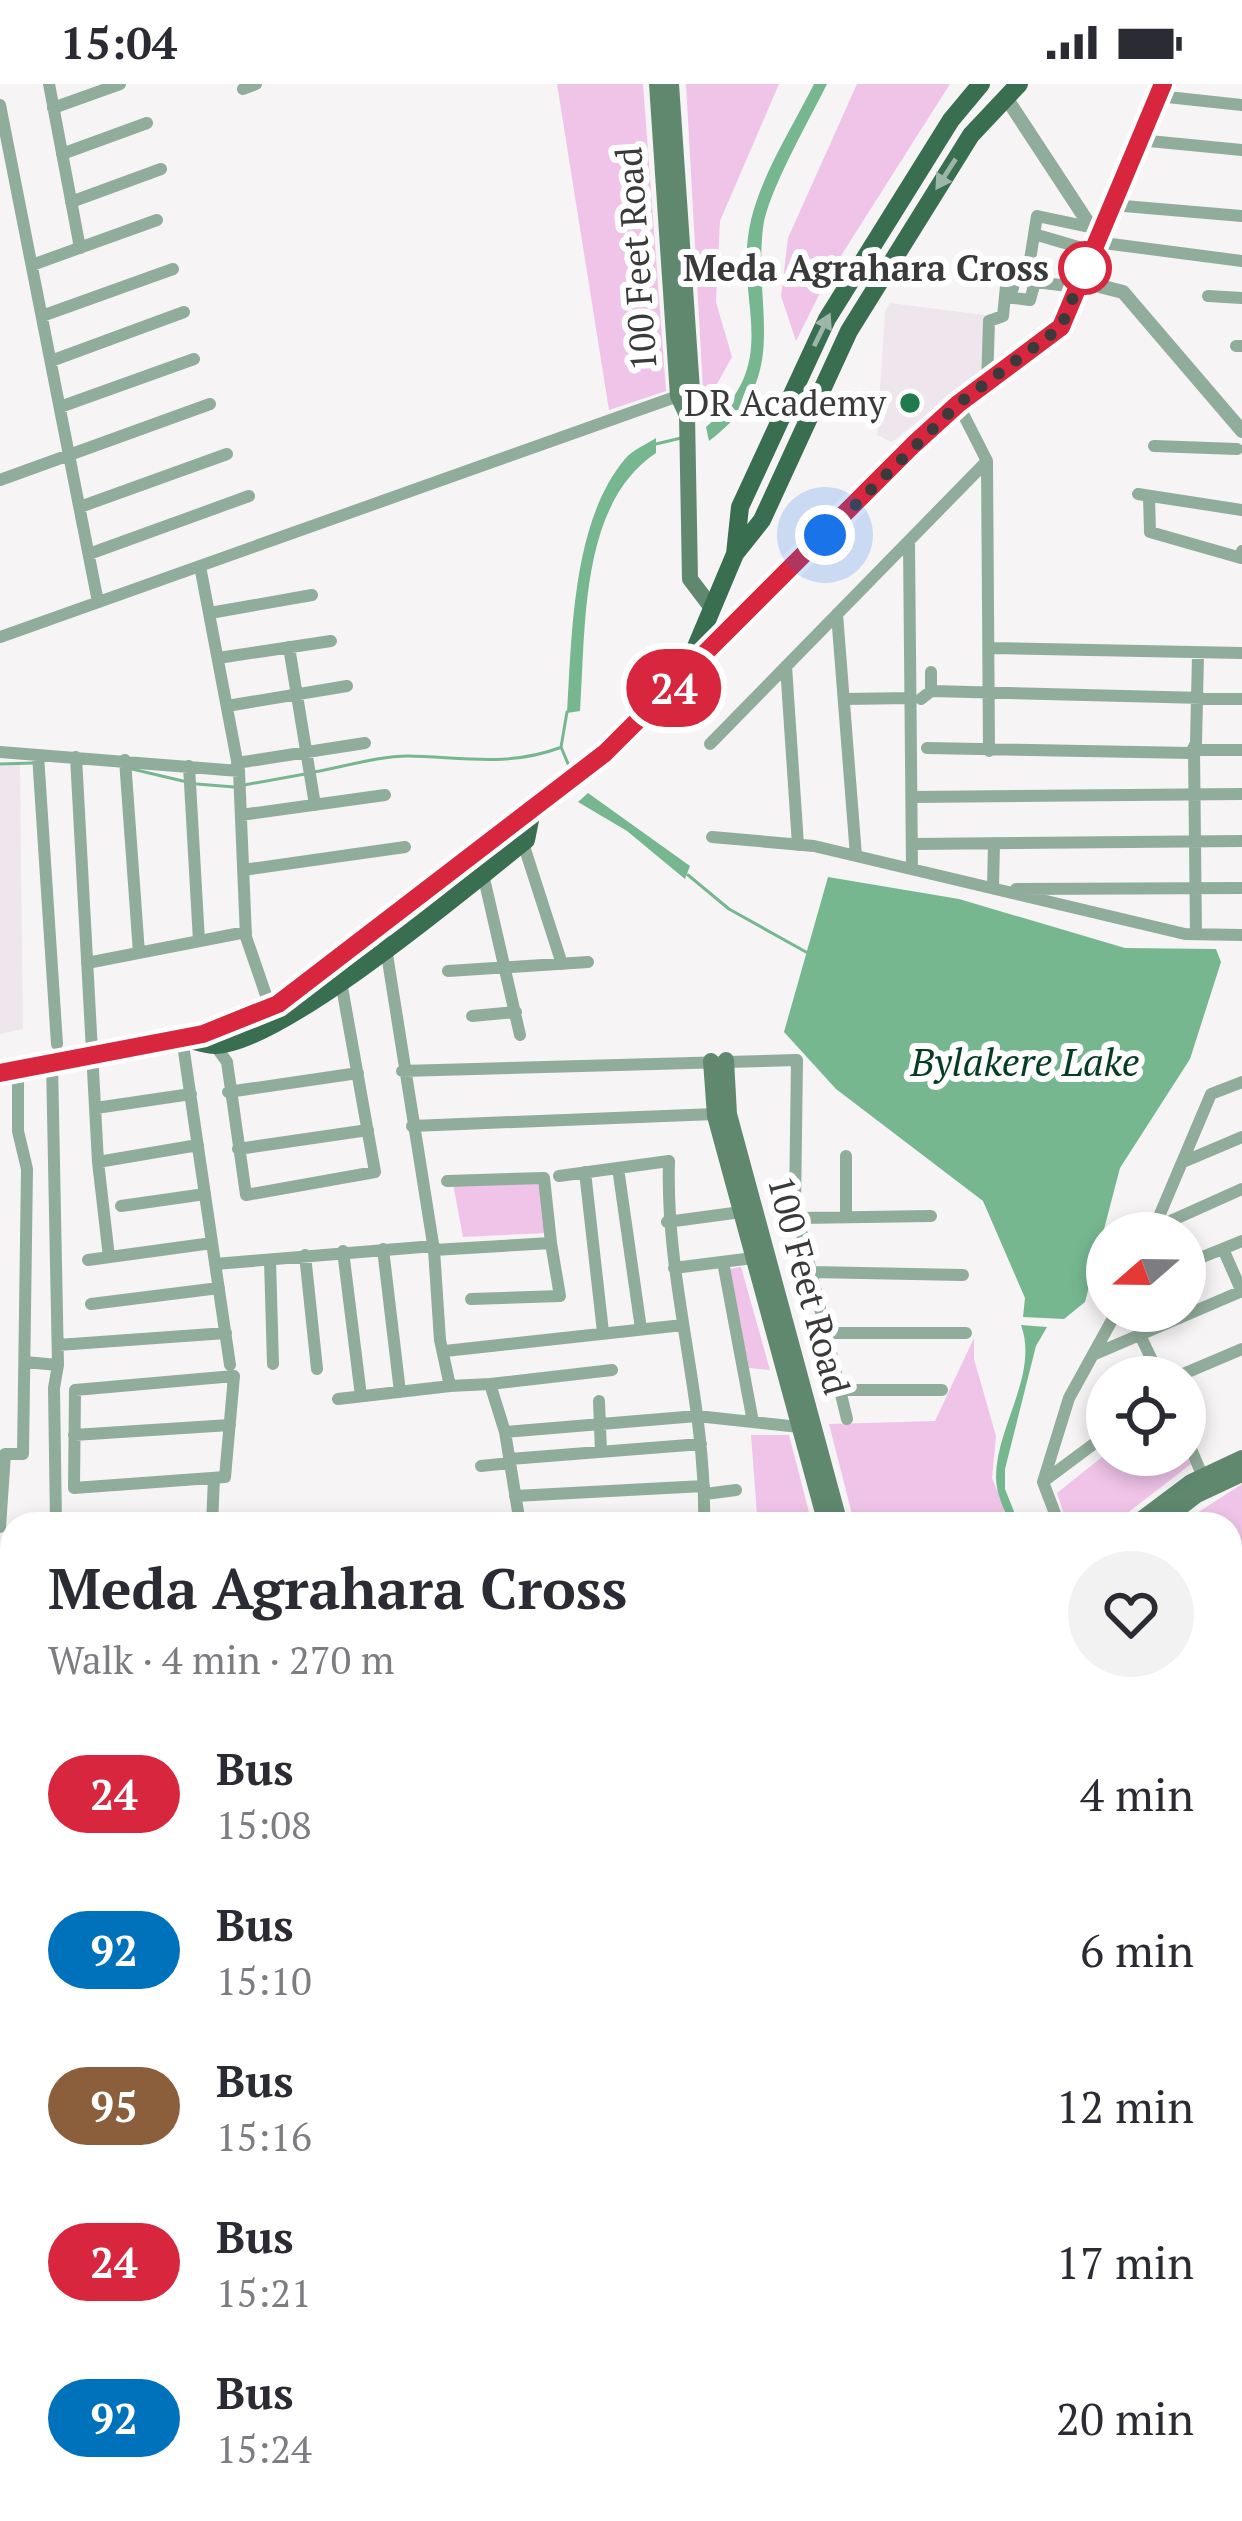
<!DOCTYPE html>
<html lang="en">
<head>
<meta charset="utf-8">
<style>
	:root { --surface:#fff; --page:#f2f2f3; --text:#2b2b33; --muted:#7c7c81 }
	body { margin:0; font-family:"PT Serif",serif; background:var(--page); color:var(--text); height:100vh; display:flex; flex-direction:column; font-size:45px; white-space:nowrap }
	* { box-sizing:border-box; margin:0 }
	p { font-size:39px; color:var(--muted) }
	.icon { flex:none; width:66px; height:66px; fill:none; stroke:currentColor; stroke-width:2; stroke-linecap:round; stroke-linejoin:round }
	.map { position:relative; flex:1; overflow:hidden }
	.drawer { position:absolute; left:0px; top:1428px; width:1242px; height:1011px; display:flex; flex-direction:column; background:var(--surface); border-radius:36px 36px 0 0; box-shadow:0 6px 18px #0003 }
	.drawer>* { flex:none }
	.badge { padding:0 24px; border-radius:39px; font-size:42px; line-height:78px }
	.needle { width:78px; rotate:250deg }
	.controls { position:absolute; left:1086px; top:1128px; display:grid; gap:24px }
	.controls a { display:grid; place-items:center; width:120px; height:120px; border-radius:50%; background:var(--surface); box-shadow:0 6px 18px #0003; font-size:60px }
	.you { position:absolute; width:60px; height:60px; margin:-30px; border:9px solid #fff; border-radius:50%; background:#1a73e8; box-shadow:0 0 0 18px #1a73e833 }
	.map>.badge { position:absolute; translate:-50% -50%; box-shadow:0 0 0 6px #fff }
	.round { display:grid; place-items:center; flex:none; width:126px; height:126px; border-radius:63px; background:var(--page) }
	.headline { display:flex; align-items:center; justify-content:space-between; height:204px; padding:0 48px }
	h1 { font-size:57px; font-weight:800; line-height:90px }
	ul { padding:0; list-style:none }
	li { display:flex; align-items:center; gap:36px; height:156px; padding:0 48px }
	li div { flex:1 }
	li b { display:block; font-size:45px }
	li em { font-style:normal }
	li .badge { min-width:132px; font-weight:700; text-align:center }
	.status { display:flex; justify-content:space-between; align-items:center; height:84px; padding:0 60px; background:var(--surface); direction:ltr }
	.status svg { height:33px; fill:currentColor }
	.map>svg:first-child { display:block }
	.built { fill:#efe6ed }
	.green { fill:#efc4e8 }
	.water { fill:#76b790 }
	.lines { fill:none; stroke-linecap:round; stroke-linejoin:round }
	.stream { stroke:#76b790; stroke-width:3 }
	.minor { stroke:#90ac9a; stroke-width:12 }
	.tertiary { stroke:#90ac9a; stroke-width:14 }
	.secondary { stroke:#5f886f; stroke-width:16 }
	.primary { stroke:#3a6e50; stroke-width:18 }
	.oneway { fill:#9cb6a8 }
	.line-casing { stroke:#fff; stroke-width:27 }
	.line { stroke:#d7263d; stroke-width:18 }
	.walk { stroke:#3b3a3b; stroke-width:12; stroke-dasharray:0 21.6 }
	.stop-dot { fill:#fff; stroke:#d7263d; stroke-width:6 }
	.poi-dot { fill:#21794e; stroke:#fff; stroke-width:4.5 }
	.labels { text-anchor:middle; stroke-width:12; stroke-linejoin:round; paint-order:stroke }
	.street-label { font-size:36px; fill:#3b3a3b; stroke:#fff }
	.stop-label { font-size:36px; font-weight:bold; fill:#3b3a3b; stroke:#fff; text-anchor:end }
	.poi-label { font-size:36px; fill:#3b3a3b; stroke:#fff; text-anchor:end }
	.water-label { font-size:39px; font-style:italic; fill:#063c23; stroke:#fff }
</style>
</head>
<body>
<div class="status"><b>15:04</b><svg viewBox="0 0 49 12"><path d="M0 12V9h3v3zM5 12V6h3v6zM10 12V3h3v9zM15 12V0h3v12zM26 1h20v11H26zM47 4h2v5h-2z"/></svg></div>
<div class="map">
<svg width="1242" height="2437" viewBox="0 0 1242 2437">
	<rect width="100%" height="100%" fill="#f7f4f6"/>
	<path class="built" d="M 890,219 L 985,231 L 982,287 L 892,358 L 877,351 L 885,227 Z
		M 20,681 L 23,945 L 0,950 L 0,682 Z"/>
	<path class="green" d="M 557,0 L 643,0 L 666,307 L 609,326 Z
		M 686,0 L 779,0 L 720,137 L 716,218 L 732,273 L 704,323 Z
		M 857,0 L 950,0 L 830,189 L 796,257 L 781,212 L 788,154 Z
		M 539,1098 L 547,1149 L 463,1153 L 453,1100 Z
		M 741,1183 L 770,1286 L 749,1284 L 729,1185 Z
		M 974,1254 L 974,1275 L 996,1352 L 992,1394 L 1011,1440 L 861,1440 L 852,1430 L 829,1340 L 935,1337 Z
		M 751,1351 L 789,1351 L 812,1440 L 717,1440 L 717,1434 L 757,1431 Z
		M 1185,1366 L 1191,1380 L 1113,1440 L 1067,1440 L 1057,1409 L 1107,1369 L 1185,1371 Z
		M 1242,1400 L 1242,1546 L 1230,1552 L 1230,1440 L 1180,1440 Z
		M 1242,1690 L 1242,1836 L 1230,1838 L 1230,1691 Z"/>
	<path class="water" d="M 814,0 L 827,0 C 810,35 767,109 763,144 C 753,228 793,295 709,357 L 706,343 C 786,275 732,218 751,136 C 762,90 793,42 814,0 Z
		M 656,354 L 656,369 C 579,420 586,545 580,627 L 567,629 C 572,551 572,438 625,375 C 632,366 647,360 656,354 Z
		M 588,709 L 690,782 L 685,795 L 627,747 L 578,718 Z
		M 828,793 L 959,815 L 1125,864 L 1216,865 L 1221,878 L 1190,975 L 1120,1084 L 1085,1218 L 1064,1235 L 1023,1233 L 1025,1214 L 983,1117 L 836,1005 L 784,948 Z
		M 1021,1241 L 1047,1243 L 1036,1262 L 1005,1385 L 1005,1405 L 1019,1440 L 1011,1440 C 1004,1425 996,1410 996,1393 C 996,1343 1039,1290 1021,1241 Z
		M 1242,1546 L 1242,1690 L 1230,1691 L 1230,1552 Z"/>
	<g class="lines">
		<path class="stream" d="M 656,360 L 681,354
			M 567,628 L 561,663 L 569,682
			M 0,680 L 34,679
			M 132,685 L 187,698
			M 314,688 C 344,683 378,672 408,672 C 461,673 508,683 559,664
			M 197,700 L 234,703
			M 244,701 L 305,690
			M 688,791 L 729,825 L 806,868"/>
		<path class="minor" d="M 49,0 L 80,164
			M 243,5 L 256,0
			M 1158,12 L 1242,21
			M 0,21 L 98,518
			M 53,24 L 120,0
			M 1139,56 L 1242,66
			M 62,70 L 147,39
			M 71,118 L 161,85
			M 1112,121 L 1242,132
			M 1034,150 L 1092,167
			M 1096,158 L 1242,177
			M 32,181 L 157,136
			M 1208,212 L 1242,214
			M 1005,213 L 1030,216 L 1035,198 L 1077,203
			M 42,232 L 173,185
			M 1236,262 L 1242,262
			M 51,277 L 184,228
			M 987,300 L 989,237 L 1003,232 L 1006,202 L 1013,204 L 1018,182 L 1029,182 L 1037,132 L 1094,144
			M 958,320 L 987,377 L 989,667
			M 60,323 L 194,275
			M 1154,362 L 1237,365
			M 0,396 L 210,320
			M 1138,410 L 1242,426
			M 1149,412 L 1150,448 L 1241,474 L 1242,467
			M 80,423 L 227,370
			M 909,457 L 912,785
			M 89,470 L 249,412
			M 200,482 L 239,687 L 246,853 L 269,920
			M 210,529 L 312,511
			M 837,530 L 856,772
			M 0,553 L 678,312
			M 289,563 L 315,721
			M 990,564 L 1242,569
			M 218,574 L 331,557
			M 786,582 L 798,761
			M 931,588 L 931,607
			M 844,615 L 911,614
			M 921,615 L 931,607 L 1242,615
			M 227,622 L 347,602
			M 710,660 L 987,377
			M 927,664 L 1191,669 L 1196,659 L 1198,571
			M 0,668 L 239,687
			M 38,671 L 57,960
			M 76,673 L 98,1078 L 109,1173
			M 125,676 L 139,869
			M 237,679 L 365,659
			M 189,682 L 199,857
			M 912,713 L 1242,710
			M 241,731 L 385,711
			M 712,753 L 814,762 L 1185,850 L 1242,851
			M 523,759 L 562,880
			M 912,760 L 1242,757
			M 243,786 L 405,763
			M 483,790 L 520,951
			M 993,804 L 994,759
			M 1016,805 L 1242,804
			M 382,839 L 434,1166 L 440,1256 L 450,1302 L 490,1300 L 505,1348 L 520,1440
			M 1196,850 L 1194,666 L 1242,666
			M 87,879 L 246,848
			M 448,887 L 588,878
			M 472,932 L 516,928
			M 182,954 L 230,1281
			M 212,957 L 227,978 L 246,1111 L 375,1088 L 337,875
			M 52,978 L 58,1281 L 54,1304 L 56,1440
			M 402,987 L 797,976 L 795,1122 L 847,1335
			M 228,1008 L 358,989
			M 96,1024 L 191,1010
			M 412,1042 L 715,1030
			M 238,1065 L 368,1046
			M 846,1072 L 846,1133
			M 98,1078 L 198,1061
			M 1183,1078 L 1242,1053
			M 618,1084 L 641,1245
			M 585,1088 L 603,1248
			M 559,1092 L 669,1077 C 665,1199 707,1318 704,1440
			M 447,1097 L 544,1094 L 551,1159
			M 121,1122 L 205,1110
			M 798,1134 L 931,1132
			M 667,1138 L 741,1128
			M 1155,1144 L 1242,1105
			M 1152,1149 L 1211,1010 L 1242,998
			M 383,1165 L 400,1308
			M 1223,1165 L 1242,1208
			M 434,1166 L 551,1159 L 560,1212 L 471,1215
			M 343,1167 L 361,1312
			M 305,1171 L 317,1285
			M 88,1176 L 212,1159
			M 270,1176 L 273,1280
			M 723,1178 L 753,1338
			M 215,1180 L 434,1162
			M 1185,1180 L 1242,1157
			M 674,1184 L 753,1174
			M 811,1188 L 963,1191
			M 91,1220 L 219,1204
			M 826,1249 L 966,1249
			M 1140,1251 L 1160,1293
			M 58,1261 L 226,1249
			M 445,1267 L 683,1241
			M 1095,1270 L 1242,1207
			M 25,1278 L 58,1281
			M 234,1292 L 225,1393 L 74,1404 L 75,1306 Z
			M 1176,1293 L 1242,1265
			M 490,1300 L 612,1286
			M 840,1306 L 942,1306
			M 338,1315 L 450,1302
			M 599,1317 L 601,1368
			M 505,1348 L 697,1332 L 799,1343
			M 74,1351 L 230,1341
			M 1185,1351 L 1203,1393
			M 510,1375 L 701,1360
			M 481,1382 L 510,1379
			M 1044,1397 L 1107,1350
			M 705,1410 L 736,1406
			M 515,1412 L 704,1402
			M 212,1440 L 214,1394
			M 654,1440 L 704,1439
			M 1059,1440 L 1043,1398 L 1069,1314 L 1117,1227
			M 0,1443 L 5,1370 L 23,1370 L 27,1085 L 18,1047 L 18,984
			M 0,1523 L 12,1522
			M 0,1579 L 12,1646
			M 0,1756 L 12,1794
			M 0,1822 L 12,1820
			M 1230,1905 L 1242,1906
			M 0,1917 L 12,1915
			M 1230,1954 L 1242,1955
			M 0,1969 L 12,1967
			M 1230,2000 L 1242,2001
			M 0,2042 L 12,2081
			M 1230,2045 L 1242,2046
			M 1230,2096 L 1242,2097
			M 1230,2144 L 1242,2146
			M 1230,2228 L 1237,2192
			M 0,2255 L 12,2253
			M 1230,2269 L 1242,2269
			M 1230,2311 L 1242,2313
			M 0,2320 L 12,2317
			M 1230,2357 L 1242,2358
			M 1230,2397 L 1242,2398
			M 105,2427 L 107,2437
			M 161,2427 L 162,2437
			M 479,2427 L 480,2437
			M 525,2427 L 526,2437
			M 592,2427 L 593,2437
			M 658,2427 L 659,2437
			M 944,2427 L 949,2437
			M 1149,2427 L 1154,2437
			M 1215,2435 L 1237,2437"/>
		<path class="tertiary" d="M 1005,12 L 1091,143
			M 1080,197 L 1123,208 L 1242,347
			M 0,2187 L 12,2185"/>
		<path class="secondary" d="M 657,0 L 678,312 L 687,331 L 690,495 L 712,524
			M 671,0 L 692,306 L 678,312
			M 684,593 L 913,361 L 958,320 L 1061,243 L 1163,0
			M 726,976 L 729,1030 L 840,1440
			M 711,977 L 715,1032 L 826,1440
			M 1135,1440 L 1191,1398 L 1242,1374
			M 1159,1440 L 1197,1411 L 1242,1390
			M 0,1742 L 12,1737
			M 0,1757 L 12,1752
			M 1037,2427 L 1042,2437
			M 1053,2427 L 1058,2437"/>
		<path class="primary" d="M 735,470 L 740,423 L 827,235 L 951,36 L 981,0
			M 187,955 C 196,957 206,961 215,961 C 279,961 470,801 526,756 L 533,721
			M 0,989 L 203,950 L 278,919 L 511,736 L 605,669 L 682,596 L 735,470 L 762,436 L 849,247 L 971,51 L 1019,0"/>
	</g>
	<defs><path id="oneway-solid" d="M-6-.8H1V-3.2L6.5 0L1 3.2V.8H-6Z" transform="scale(3)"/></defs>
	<g class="oneway">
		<use href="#oneway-solid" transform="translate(946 90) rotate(123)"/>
		<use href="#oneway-solid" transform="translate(822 246) rotate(-64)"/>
	</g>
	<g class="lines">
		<defs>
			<path id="line" d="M 0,989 L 203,950 L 278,920 L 605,669 L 913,361 L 958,320 L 1061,243 L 1163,0"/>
		</defs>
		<use href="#line" class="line-casing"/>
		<use href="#line" class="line"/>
		<path class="walk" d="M 825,451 L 958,320 L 1061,243 L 1085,184"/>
	</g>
	<circle class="stop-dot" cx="1085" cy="184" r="24"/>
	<circle class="poi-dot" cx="910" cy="319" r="12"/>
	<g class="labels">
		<g class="street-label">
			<text transform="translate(636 175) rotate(-94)" y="13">100 Feet Road</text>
			<text transform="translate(809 1201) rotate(75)" y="13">100 Feet Road</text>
		</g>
		<g class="stop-label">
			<text x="1049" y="197">Meda Agrahara Cross</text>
		</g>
		<g class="poi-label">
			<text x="886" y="332">DR Academy</text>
		</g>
		<g class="water-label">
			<text x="1025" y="992">Bylakere Lake</text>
		</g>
	</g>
</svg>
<div class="controls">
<a><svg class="needle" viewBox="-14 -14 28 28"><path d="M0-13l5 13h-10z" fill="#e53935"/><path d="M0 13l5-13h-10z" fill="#7c7c81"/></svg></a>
<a><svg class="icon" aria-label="locate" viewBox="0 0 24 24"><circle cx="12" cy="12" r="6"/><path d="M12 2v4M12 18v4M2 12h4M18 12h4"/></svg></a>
</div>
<div class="you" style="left:825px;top:451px"></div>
<b class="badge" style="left:674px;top:604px;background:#d7263d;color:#fff">24</b>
<section class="drawer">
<div class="headline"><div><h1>Meda Agrahara Cross</h1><p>Walk · 4 min · 270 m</p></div><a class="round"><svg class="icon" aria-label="heart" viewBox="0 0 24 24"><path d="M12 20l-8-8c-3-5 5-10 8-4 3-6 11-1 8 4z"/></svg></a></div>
<ul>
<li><span class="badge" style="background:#d7263d;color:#fff">24</span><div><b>Bus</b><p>15:08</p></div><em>4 min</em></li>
<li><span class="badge" style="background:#0072bc;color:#fff">92</span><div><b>Bus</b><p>15:10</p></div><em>6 min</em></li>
<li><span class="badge" style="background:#8b5e3c;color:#fff">95</span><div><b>Bus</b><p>15:16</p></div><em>12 min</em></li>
<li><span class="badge" style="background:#d7263d;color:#fff">24</span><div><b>Bus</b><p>15:21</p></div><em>17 min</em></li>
<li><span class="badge" style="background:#0072bc;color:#fff">92</span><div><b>Bus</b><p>15:24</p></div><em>20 min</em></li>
</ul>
</section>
</div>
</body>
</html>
